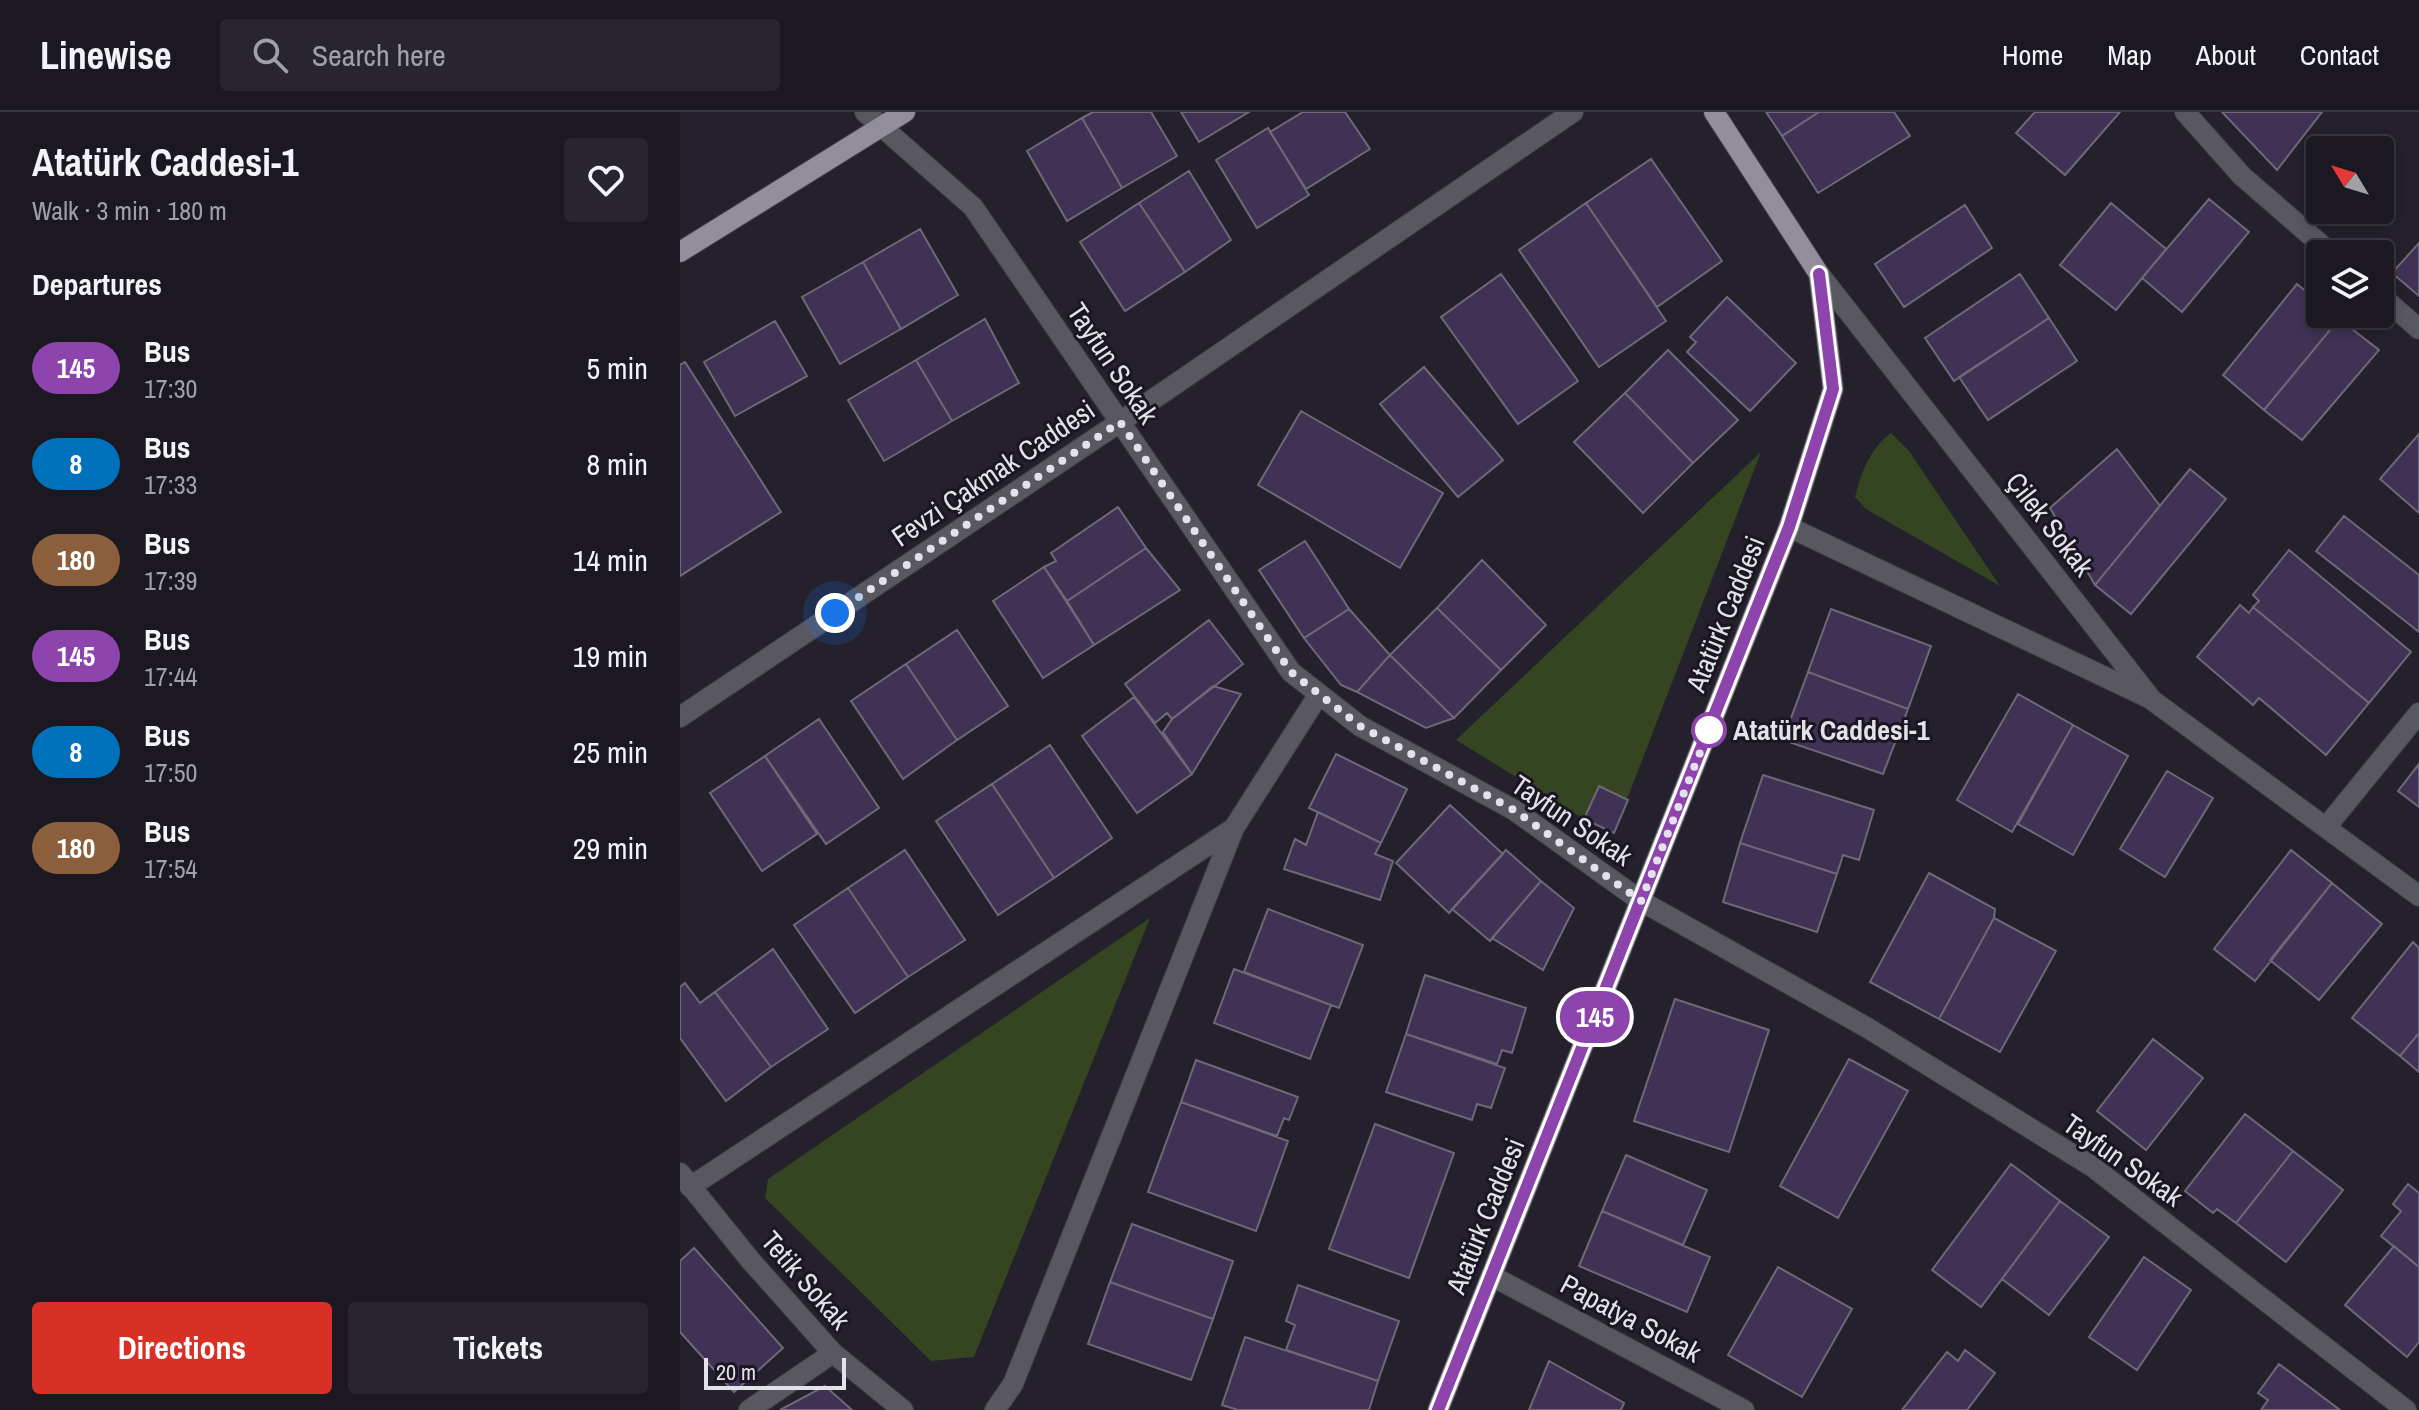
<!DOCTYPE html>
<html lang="en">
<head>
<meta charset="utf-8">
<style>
	:root { --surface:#1b1821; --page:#28252e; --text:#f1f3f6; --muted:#a0a0a5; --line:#39373f; --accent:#d93025 }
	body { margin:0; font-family:"Archivo Narrow",sans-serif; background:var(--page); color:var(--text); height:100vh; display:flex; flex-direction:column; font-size:30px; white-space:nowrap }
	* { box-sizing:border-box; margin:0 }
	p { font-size:26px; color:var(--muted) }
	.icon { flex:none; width:44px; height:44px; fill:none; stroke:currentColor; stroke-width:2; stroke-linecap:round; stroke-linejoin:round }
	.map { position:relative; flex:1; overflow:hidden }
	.drawer { display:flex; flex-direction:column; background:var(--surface); width:680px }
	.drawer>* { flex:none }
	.badge { padding:0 16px; border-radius:26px; font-size:28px; line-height:52px }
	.needle { width:52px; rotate:308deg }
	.fabs { position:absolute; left:1626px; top:24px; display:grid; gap:16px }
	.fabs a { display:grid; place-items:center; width:88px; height:88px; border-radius:8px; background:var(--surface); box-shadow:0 4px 12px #0003,0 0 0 2px var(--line); font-size:40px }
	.scale { position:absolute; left:24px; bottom:20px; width:142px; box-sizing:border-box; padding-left:8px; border:4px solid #e3e1e9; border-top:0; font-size:22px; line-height:28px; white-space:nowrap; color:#e3e1e9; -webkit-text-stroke:6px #1b1722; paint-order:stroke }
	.you { position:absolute; width:40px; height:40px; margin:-20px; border:6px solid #fff; border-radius:50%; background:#1a73e8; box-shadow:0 0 0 12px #1a73e833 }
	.map>.badge { position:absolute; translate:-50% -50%; box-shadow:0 0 0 4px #fff }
	h2 { padding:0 32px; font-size:30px; line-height:72px }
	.round { display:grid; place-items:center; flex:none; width:84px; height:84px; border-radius:8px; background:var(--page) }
	.summary { display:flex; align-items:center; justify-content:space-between; height:136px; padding:0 32px }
	h1 { font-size:38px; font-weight:700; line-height:60px }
	.button { display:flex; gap:16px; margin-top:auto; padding:16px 32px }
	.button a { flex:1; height:92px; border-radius:8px; background:var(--accent); color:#fff; font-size:32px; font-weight:700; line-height:92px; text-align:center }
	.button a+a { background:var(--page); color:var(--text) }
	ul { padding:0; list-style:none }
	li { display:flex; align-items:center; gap:24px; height:96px; padding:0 32px }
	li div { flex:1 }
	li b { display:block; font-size:30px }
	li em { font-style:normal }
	li .badge { min-width:88px; font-weight:700; text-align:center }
	header { display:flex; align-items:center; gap:48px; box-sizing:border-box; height:112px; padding:0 40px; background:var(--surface); border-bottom:2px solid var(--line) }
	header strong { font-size:38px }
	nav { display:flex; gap:44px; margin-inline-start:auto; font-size:28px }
	.search { width:560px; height:72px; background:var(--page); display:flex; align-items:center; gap:20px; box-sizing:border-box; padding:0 28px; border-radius:8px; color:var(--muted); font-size:30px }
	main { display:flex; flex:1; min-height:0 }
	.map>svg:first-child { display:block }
	.green { fill:#354421 }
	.building { fill:#3f3255; stroke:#6e6977; stroke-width:2 }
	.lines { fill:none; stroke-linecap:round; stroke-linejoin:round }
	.minor-casing { stroke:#3f3b46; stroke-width:22 }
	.major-casing { stroke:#3f3b46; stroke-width:22 }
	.minor { stroke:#5a585f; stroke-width:20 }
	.major { stroke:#928e9b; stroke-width:20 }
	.line-casing { stroke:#fff; stroke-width:18 }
	.line { stroke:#8e44ad; stroke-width:12 }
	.walk { stroke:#e3e1e9; stroke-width:8; stroke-dasharray:0 14.4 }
	.stop-dot { fill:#fff; stroke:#8e44ad; stroke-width:4 }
	.labels { text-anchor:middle; stroke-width:6; stroke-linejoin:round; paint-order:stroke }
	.street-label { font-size:28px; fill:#e3e1e9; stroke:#1b1722 }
	.stop-label { font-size:28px; font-weight:bold; fill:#e3e1e9; stroke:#1b1722; text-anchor:start }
</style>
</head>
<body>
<header>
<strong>Linewise</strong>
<div class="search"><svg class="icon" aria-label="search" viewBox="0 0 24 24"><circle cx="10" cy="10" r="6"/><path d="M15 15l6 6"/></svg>Search here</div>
<nav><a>Home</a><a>Map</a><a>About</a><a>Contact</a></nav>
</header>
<main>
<section class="drawer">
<div class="summary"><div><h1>Atatürk Caddesi-1</h1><p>Walk · 3 min · 180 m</p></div><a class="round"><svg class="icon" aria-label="heart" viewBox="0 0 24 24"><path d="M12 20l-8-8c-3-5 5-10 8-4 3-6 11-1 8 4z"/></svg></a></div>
<h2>Departures</h2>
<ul>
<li><span class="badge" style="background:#8e44ad;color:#fff">145</span><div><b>Bus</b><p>17:30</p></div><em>5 min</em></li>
<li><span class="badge" style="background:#0072bc;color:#fff">8</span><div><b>Bus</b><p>17:33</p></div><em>8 min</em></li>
<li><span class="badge" style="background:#8b5e3c;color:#fff">180</span><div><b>Bus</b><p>17:39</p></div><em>14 min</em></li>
<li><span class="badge" style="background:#8e44ad;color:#fff">145</span><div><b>Bus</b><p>17:44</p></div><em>19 min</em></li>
<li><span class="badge" style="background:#0072bc;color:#fff">8</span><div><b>Bus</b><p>17:50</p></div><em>25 min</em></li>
<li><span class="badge" style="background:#8b5e3c;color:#fff">180</span><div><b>Bus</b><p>17:54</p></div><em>29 min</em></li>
</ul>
<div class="button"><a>Directions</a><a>Tickets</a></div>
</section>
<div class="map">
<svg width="1739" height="1298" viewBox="0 0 1739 1298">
	<rect width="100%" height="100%" fill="#24202c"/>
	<path class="green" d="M 1211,321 L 1229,339 L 1320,474 L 1186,397 L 1175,385 C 1181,361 1190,336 1211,321 Z
		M 1081,340 L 934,721 L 904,707 L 776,628 Z
		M 470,806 L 294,1245 L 251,1249 L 85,1086 L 88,1067 Z"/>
	<path class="building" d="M 413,0 L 471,0 L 497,44 L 442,76 L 402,6 Z
		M 501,0 L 569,0 L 519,30 Z
		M 623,0 L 665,0 L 690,37 L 626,77 L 590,20 Z
		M 1086,0 L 1139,0 L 1102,24 Z
		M 1139,0 L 1214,0 L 1230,24 L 1138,81 L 1102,24 Z
		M 1355,0 L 1440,0 L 1385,63 L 1336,21 Z
		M 1542,0 L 1642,0 L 1597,58 Z
		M 402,6 L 442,76 L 387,109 L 347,39 Z
		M 588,16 L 629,83 L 577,116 L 536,48 Z
		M 971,47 L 1042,149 L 977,195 L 906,91 Z
		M 509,59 L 551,128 L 505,160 L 459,91 Z
		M 1529,87 L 1569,120 L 1502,200 L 1462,166 Z
		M 459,91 L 505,160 L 445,199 L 400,130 Z
		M 906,91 L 986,209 L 919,255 L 839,138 Z
		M 1431,91 L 1486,137 L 1436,198 L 1380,153 Z
		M 1285,93 L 1312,136 L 1224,195 L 1195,152 Z
		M 240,117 L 278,183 L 221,217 L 183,150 Z
		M 1739,131 L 1739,184 L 1712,161 Z
		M 183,150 L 221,217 L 160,252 L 122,185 Z
		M 821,162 L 898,269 L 838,312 L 761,205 Z
		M 1340,162 L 1369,206 L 1274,269 L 1245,226 Z
		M 1617,172 L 1640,191 L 1640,202 L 1654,202 L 1659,207 L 1584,298 L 1543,263 Z
		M 1047,185 L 1116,251 L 1070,299 L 1007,240 L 1016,230 L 1010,225 Z
		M 1369,206 L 1397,249 L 1308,308 L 1279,265 Z
		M 305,207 L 339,271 L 272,309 L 236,248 Z
		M 1659,207 L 1699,238 L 1622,328 L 1584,298 Z
		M 95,209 L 127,264 L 55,304 L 24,250 Z
		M 988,238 L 1058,308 L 1013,351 L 945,281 Z
		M 236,248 L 272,309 L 204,349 L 168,288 Z
		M 5,250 L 101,400 L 0,464 L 0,253 Z
		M 744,255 L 823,348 L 778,385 L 700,292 Z
		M 945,281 L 1013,351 L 963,401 L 894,330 Z
		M 621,299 L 763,381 L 720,456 L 578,373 Z
		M 1739,322 L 1739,401 L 1700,367 Z
		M 1437,337 L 1480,394 L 1415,473 L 1370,396 Z
		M 1510,357 L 1546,387 L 1451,502 L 1415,473 Z
		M 438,395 L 466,436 L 387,489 L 364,455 L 376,449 L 371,441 Z
		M 1664,404 L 1739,463 L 1739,520 L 1636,439 Z
		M 625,429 L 669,497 L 624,526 L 579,458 Z
		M 466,436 L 500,478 L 414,533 L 387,489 Z
		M 1609,438 L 1731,540 L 1689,591 L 1573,495 L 1579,489 L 1573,483 Z
		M 802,448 L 866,513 L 821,558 L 757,496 Z
		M 364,455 L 414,533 L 363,566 L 313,489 Z
		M 1560,493 L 1569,501 L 1573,495 L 1689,591 L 1646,643 L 1579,586 L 1573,593 L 1517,545 Z
		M 757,496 L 821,558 L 774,606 L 710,543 Z
		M 669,497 L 710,543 L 677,580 L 661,573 L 624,526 Z
		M 1151,497 L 1251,534 L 1228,597 L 1128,560 Z
		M 529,508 L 563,552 L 492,607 L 487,601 L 475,611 L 445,572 Z
		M 277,518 L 328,594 L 277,628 L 226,552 Z
		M 710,543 L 774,606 L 746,616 L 677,580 Z
		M 226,552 L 277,628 L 223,667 L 171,589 Z
		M 1128,560 L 1228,597 L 1203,662 L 1103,628 Z
		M 533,574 L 561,582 L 512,662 L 483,620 L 492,607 Z
		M 1338,582 L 1393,613 L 1332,720 L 1277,688 Z
		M 454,585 L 512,662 L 457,701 L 402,624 Z
		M 139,607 L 199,696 L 146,732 L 85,644 Z
		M 1393,613 L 1448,644 L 1393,743 L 1338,712 Z
		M 370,633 L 432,726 L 374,766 L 312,672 Z
		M 656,642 L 727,677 L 701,731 L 629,696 Z
		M 85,644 L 137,722 L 82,759 L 30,681 Z
		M 1739,652 L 1739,695 L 1718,679 Z
		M 1487,659 L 1533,686 L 1485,765 L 1440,737 Z
		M 1083,663 L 1194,698 L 1179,748 L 1163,743 L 1157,762 L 1060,731 Z
		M 312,672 L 374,766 L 318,803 L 256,709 Z
		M 919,674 L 948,688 L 934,721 L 904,707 Z
		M 770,693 L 823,742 L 769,801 L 716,751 Z
		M 638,700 L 701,731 L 695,742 L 713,749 L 700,788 L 604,757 L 615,727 L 626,733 Z
		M 1060,731 L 1157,762 L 1137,820 L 1043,790 Z
		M 225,738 L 285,828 L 228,865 L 168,776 Z
		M 826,738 L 861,769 L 810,829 L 772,797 Z
		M 1611,738 L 1652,771 L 1575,869 L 1534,837 Z
		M 1249,761 L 1315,797 L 1314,806 L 1259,907 L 1190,870 Z
		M 861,769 L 894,796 L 863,858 L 812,826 Z
		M 1652,771 L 1702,812 L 1639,888 L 1590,848 Z
		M 168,776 L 228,865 L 175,901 L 114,813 Z
		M 588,797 L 683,833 L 659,896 L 564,860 Z
		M 1314,806 L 1376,839 L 1320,940 L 1259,907 Z
		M 1733,830 L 1739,836 L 1739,921 L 1720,944 L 1672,906 Z
		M 93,837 L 148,917 L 91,955 L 35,880 Z
		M 554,857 L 651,893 L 630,947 L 534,911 Z
		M 745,863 L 846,896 L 832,941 L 822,938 L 817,952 L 726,922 Z
		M 5,871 L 20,891 L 35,880 L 91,955 L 46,989 L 0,926 L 0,875 Z
		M 995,887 L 1089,918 L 1049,1040 L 954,1009 Z
		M 1739,921 L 1739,960 L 1720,944 Z
		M 726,922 L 825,956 L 811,996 L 797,992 L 792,1008 L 706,980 Z
		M 1473,927 L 1523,966 L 1466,1038 L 1417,999 Z
		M 1169,947 L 1228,979 L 1158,1106 L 1100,1074 Z
		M 516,948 L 618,985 L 609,1008 L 604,1006 L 597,1024 L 501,990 Z
		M 501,990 L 608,1029 L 576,1119 L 468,1080 Z
		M 1565,1002 L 1613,1039 L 1556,1111 L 1537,1097 L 1533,1101 L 1505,1079 Z
		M 695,1012 L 774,1041 L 729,1166 L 649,1137 Z
		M 1613,1039 L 1663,1078 L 1606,1150 L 1556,1111 Z
		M 946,1043 L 1027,1078 L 1003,1133 L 922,1099 Z
		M 1331,1052 L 1380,1089 L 1301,1195 L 1252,1158 Z
		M 1728,1072 L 1739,1081 L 1739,1155 L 1701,1124 L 1721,1099 L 1713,1092 Z
		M 1380,1089 L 1429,1125 L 1369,1203 L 1322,1167 Z
		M 922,1099 L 1030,1145 L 1007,1200 L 899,1154 Z
		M 452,1112 L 553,1149 L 533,1207 L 430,1170 Z
		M 1714,1134 L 1739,1155 L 1739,1230 L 1727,1245 L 1665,1193 Z
		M 14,1136 L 103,1236 L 54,1280 L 0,1220 L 0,1149 Z
		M 1464,1145 L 1511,1178 L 1457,1258 L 1409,1225 Z
		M 1098,1155 L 1172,1197 L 1122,1285 L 1048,1243 Z
		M 430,1170 L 533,1207 L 511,1268 L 408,1232 Z
		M 618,1173 L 719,1209 L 698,1269 L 606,1238 L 615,1213 L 606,1209 Z
		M 565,1225 L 698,1269 L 689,1298 L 558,1298 L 542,1293 Z
		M 1285,1238 L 1315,1261 L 1287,1298 L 1222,1298 L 1267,1240 L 1278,1249 Z
		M 869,1249 L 944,1291 L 941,1298 L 849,1298 Z
		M 1599,1252 L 1660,1298 L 1581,1298 L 1588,1288 L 1578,1281 Z
		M 145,1274 L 172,1298 L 100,1298 Z"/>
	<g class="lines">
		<defs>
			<path id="minor" d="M 185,0 L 293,95 L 611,560 L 680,614 L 834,698 L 961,789 L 1186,915 L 1413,1055 L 1726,1298
				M 1505,0 L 1562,64 L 1652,142
				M 1139,162 L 1472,588 L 1739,784
				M 1700,183 L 1739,217
				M 1109,415 L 1467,585
				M 0,605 L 440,310 L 893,0
				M 1647,714 L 1739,601
				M 0,1061 L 71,1149 L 153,1241 L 223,1298
				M 10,1075 L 554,716
				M 812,1164 L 1064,1298
				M 69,1298 L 153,1241
				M 315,1298 L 333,1272 L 554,716 L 639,582"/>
			<path id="major" d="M 0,140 L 225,0
				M 758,1298 L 1109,415 L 1153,277 L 1139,162 L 1034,0"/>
		</defs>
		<use href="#minor" class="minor-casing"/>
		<use href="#major" class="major-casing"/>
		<use href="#minor" class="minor"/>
		<use href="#major" class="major"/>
	</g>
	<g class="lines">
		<defs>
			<path id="line" d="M 758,1298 L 1109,415 L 1153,277 L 1139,162"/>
		</defs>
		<use href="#line" class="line-casing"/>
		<use href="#line" class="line"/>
		<path class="walk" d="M 155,501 L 440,310 L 611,560 L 680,614 L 834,698 L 961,789 L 1029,618"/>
	</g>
	<circle class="stop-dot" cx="1029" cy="618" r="16"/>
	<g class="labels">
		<g class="street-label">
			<text transform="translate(433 251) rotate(56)" y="10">Tayfun Sokak</text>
			<text transform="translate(313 361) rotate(-34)" y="10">Fevzi Çakmak Caddesi</text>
			<text transform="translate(1370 412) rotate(52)" y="10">Çilek Sokak</text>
			<text transform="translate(1045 502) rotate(-68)" y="10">Atatürk Caddesi</text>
			<text transform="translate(892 708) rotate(34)" y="10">Tayfun Sokak</text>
			<text transform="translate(1443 1048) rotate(35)" y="10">Tayfun Sokak</text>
			<text transform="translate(805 1104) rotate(-68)" y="10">Atatürk Caddesi</text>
			<text transform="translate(126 1168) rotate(49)" y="10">Tetik Sokak</text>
			<text transform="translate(951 1206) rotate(28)" y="10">Papatya Sokak</text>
		</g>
		<g class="stop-label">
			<text x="1053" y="628">Atatürk Caddesi-1</text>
		</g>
	</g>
</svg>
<div class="fabs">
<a><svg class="needle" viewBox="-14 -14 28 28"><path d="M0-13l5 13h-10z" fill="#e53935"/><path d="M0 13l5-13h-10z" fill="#a0a0a5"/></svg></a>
<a><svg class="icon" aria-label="layers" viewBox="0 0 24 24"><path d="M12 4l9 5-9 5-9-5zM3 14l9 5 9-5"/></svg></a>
</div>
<div class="scale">20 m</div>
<div class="you" style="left:155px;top:501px"></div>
<b class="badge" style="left:915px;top:905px;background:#8e44ad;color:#fff">145</b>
</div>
</main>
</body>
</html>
